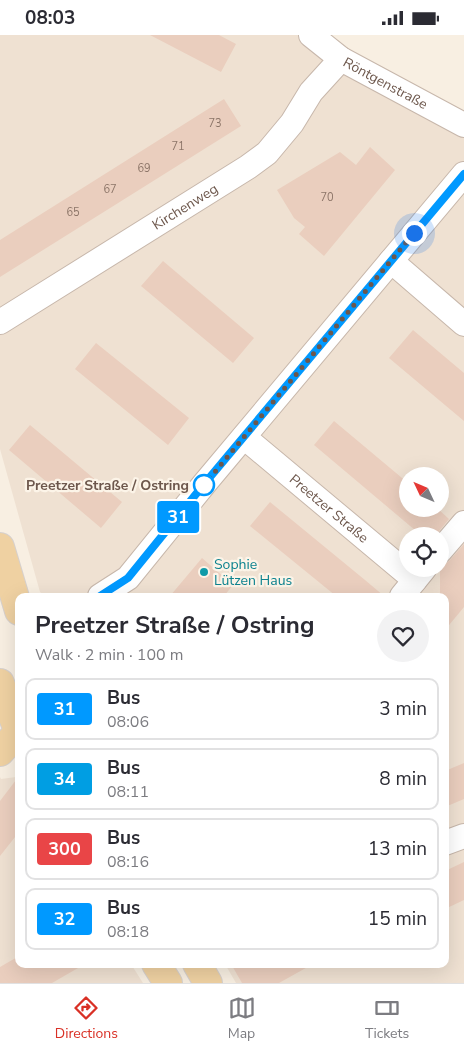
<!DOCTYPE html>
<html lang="en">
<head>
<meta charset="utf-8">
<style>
	:root { --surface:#fff; --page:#f2f2f3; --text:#2b2b33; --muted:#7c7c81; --line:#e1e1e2; --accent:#d93025 }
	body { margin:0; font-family:"Nunito Sans",sans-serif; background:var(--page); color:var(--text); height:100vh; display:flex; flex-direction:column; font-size:19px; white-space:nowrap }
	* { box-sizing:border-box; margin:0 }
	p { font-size:16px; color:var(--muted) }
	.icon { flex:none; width:28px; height:28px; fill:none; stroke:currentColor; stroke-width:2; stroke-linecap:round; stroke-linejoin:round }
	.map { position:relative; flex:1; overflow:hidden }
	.sheet { position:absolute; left:15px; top:558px; width:434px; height:375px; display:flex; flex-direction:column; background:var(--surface); border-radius:10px; box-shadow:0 5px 20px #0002 }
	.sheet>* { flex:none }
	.badge { padding:0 10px; border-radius:4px; font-size:18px; line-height:32px }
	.needle { width:32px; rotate:314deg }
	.buttons { position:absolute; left:399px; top:432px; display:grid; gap:10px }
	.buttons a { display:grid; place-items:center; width:50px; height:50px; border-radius:50%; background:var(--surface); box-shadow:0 5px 20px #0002; font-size:25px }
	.you { position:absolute; width:25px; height:25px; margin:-12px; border:4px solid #fff; border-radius:50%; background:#1a73e8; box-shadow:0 0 0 8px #1a73e833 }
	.map>.badge { position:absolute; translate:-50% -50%; box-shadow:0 0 0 2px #fff }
	.round { display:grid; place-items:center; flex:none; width:52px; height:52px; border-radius:26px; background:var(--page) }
	.headline { display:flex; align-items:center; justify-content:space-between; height:85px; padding:0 20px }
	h1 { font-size:24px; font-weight:700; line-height:38px }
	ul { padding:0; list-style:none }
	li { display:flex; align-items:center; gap:15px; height:62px; margin:0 10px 8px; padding:0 10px; border:2px solid var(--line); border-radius:10px }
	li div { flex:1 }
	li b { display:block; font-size:19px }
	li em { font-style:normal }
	li .badge { min-width:55px; font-weight:700; text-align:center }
	.status { display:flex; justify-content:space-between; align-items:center; height:35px; padding:0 25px; background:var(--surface); direction:ltr }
	.status svg { height:14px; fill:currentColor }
	.tabs { display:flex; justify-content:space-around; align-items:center; height:70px; border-top:1px solid var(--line); background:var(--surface); font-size:14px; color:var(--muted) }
	.tabs a { display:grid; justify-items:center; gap:2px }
	.tabs .selected { color:var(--accent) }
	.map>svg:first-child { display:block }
	.residential { fill:#efe1d2; fill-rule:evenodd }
	.building { fill:#eacebe }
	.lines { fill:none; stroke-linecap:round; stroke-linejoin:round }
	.minor-casing { stroke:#c7b7ab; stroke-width:26 }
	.major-casing { stroke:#d6d0cd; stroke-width:30 }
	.minor { stroke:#fff; stroke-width:24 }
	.major { stroke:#efd1a2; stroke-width:28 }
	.line-casing { stroke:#fff; stroke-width:11 }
	.line { stroke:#09f; stroke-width:8 }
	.walk { stroke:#6d574c; stroke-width:5; stroke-dasharray:0 9 }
	.stop-dot { fill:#fff; stroke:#09f; stroke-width:2.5 }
	.culture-dot { fill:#0f9aa8; stroke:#fcf4e8; stroke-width:2 }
	.labels { text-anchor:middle; stroke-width:4.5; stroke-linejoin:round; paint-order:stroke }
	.number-label { font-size:11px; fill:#8c7568 }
	.street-label { font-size:14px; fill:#6d574c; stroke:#fcf4e8 }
	.stop-label { font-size:14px; font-weight:bold; fill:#6d574c; stroke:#fcf4e8; text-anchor:end }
	.culture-label { font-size:14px; fill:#0d838f; stroke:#fcf4e8; text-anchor:start }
</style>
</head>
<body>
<div class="status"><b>08:03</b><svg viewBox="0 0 49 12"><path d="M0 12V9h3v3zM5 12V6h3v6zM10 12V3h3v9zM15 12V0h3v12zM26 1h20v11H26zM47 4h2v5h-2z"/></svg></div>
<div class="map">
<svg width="464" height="948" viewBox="0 0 464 948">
	<rect width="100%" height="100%" fill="#f8efe2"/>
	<path class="residential" d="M 0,0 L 311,0 L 464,90 L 464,948 L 236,948 L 225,929 L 445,929 L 445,561 L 45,561 L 40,557 L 0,414 ZM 408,441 L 440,441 L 440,474 L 408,474 ZM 408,501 L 440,501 L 440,534 L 408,534 Z
		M 0,742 L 1,744 L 16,742 L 19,746 L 19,929 L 131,929 L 143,948 L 0,948 Z"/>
	<path class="building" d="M 150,0 L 219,0 L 236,9 L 221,37 Z
		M 224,64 L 241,91 L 0,242 L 0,205 Z
		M 370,112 L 395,135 L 324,221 L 299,199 L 305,192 L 294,183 L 277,155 L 340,117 L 356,130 Z
		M 163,226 L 254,303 L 233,328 L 141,251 Z
		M 413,295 L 464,338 L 464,386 L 389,323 Z
		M 96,308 L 189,383 L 168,410 L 75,334 Z
		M 334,386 L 408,448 L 408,474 L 438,474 L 449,484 L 435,501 L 422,501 L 314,410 Z
		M 30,390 L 122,467 L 101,493 L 9,415 Z
		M 270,467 L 365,545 L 384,561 L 336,561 L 250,491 Z
		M 464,509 L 464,572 L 445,595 L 445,561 L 440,561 L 440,529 L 445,529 L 450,525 Z
		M 202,523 L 233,550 L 224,561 L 170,561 Z
		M 464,728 L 464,764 L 445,772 L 445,736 Z
		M 19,741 L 19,797 L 0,821 L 0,766 Z
		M 464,827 L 464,865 L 445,874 L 445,836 Z
		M 19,921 L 19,929 L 85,929 L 52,948 L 0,948 L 0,932 Z
		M 231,929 L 313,929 L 279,948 L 242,948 Z"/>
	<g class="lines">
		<defs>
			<g id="minor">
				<path id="s1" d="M 311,0 L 341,24 L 464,90"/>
				<path d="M 391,226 L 464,289"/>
				<path id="s2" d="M 0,287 L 248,132 L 267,118 L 292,88 L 311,57 L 341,24"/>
				<path id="s3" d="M 244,402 L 415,545"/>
				<path d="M 440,516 L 464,488"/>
				<path d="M 100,561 L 128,543 L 205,448 L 464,139"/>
				<path d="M 402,561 L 424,534"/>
				<path d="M 445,808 L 464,801"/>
			</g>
			<path id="major" d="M 0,512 L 19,576
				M 0,648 L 19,698
				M 0,717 L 19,696
				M 156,929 L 168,948
				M 197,929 L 208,948"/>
		</defs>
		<use href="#minor" class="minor-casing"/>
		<use href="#major" class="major-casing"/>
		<use href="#minor" class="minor"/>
		<use href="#major" class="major"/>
	</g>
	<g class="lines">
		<defs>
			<path id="line" d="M 100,561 L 128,543 L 205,448 L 464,139"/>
		</defs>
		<use href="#line" class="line-casing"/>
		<use href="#line" class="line"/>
		<path class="walk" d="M 204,450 L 414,198"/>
	</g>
	<circle class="stop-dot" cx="204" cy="450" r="10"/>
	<circle class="culture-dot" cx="204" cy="537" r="5"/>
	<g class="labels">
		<g class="number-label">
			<text x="215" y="92">73</text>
			<text x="178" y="115">71</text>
			<text x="144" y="137">69</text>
			<text x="110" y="158">67</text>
			<text x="327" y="166">70</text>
			<text x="73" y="181">65</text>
		</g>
		<g class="street-label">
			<text dy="5" stroke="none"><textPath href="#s1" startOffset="89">Röntgenstraße</textPath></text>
			<text dy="5" stroke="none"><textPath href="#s2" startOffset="218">Kirchenweg</textPath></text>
			<text dy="5" stroke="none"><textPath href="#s3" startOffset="111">Preetzer Straße</textPath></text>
		</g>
		<g class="stop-label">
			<text x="189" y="455">Preetzer Straße / Ostring</text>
		</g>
		<g class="culture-label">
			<text x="214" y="534">Sophie<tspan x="214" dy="16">Lützen Haus</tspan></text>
		</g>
	</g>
</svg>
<div class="buttons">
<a><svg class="needle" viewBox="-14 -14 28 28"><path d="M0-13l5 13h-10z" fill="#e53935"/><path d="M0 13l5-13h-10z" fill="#7c7c81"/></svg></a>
<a><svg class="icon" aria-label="locate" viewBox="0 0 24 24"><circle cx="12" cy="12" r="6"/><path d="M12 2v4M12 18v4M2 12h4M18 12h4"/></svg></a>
</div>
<div class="you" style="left:414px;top:198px"></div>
<b class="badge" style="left:178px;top:482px;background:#09f;color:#fff">31</b>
<section class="sheet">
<div class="headline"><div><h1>Preetzer Straße / Ostring</h1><p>Walk · 2 min · 100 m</p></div><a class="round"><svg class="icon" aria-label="heart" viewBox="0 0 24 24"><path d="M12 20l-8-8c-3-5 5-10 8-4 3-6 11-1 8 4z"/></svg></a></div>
<ul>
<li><span class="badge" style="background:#09f;color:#fff">31</span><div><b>Bus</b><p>08:06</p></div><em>3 min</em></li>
<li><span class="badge" style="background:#009ee3;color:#fff">34</span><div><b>Bus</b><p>08:11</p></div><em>8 min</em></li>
<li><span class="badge" style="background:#e94547;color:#fff">300</span><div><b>Bus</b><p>08:16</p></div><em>13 min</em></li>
<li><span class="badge" style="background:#09f;color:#fff">32</span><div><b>Bus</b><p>08:18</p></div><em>15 min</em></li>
</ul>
</section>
</div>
<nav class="tabs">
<a class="selected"><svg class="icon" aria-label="directions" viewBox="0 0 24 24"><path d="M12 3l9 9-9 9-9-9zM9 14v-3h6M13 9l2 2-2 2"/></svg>Directions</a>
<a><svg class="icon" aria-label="map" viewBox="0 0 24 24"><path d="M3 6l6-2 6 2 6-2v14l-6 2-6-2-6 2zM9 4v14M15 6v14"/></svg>Map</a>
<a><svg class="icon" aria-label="tickets" viewBox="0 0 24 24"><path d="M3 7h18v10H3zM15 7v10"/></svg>Tickets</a>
</nav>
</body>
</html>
